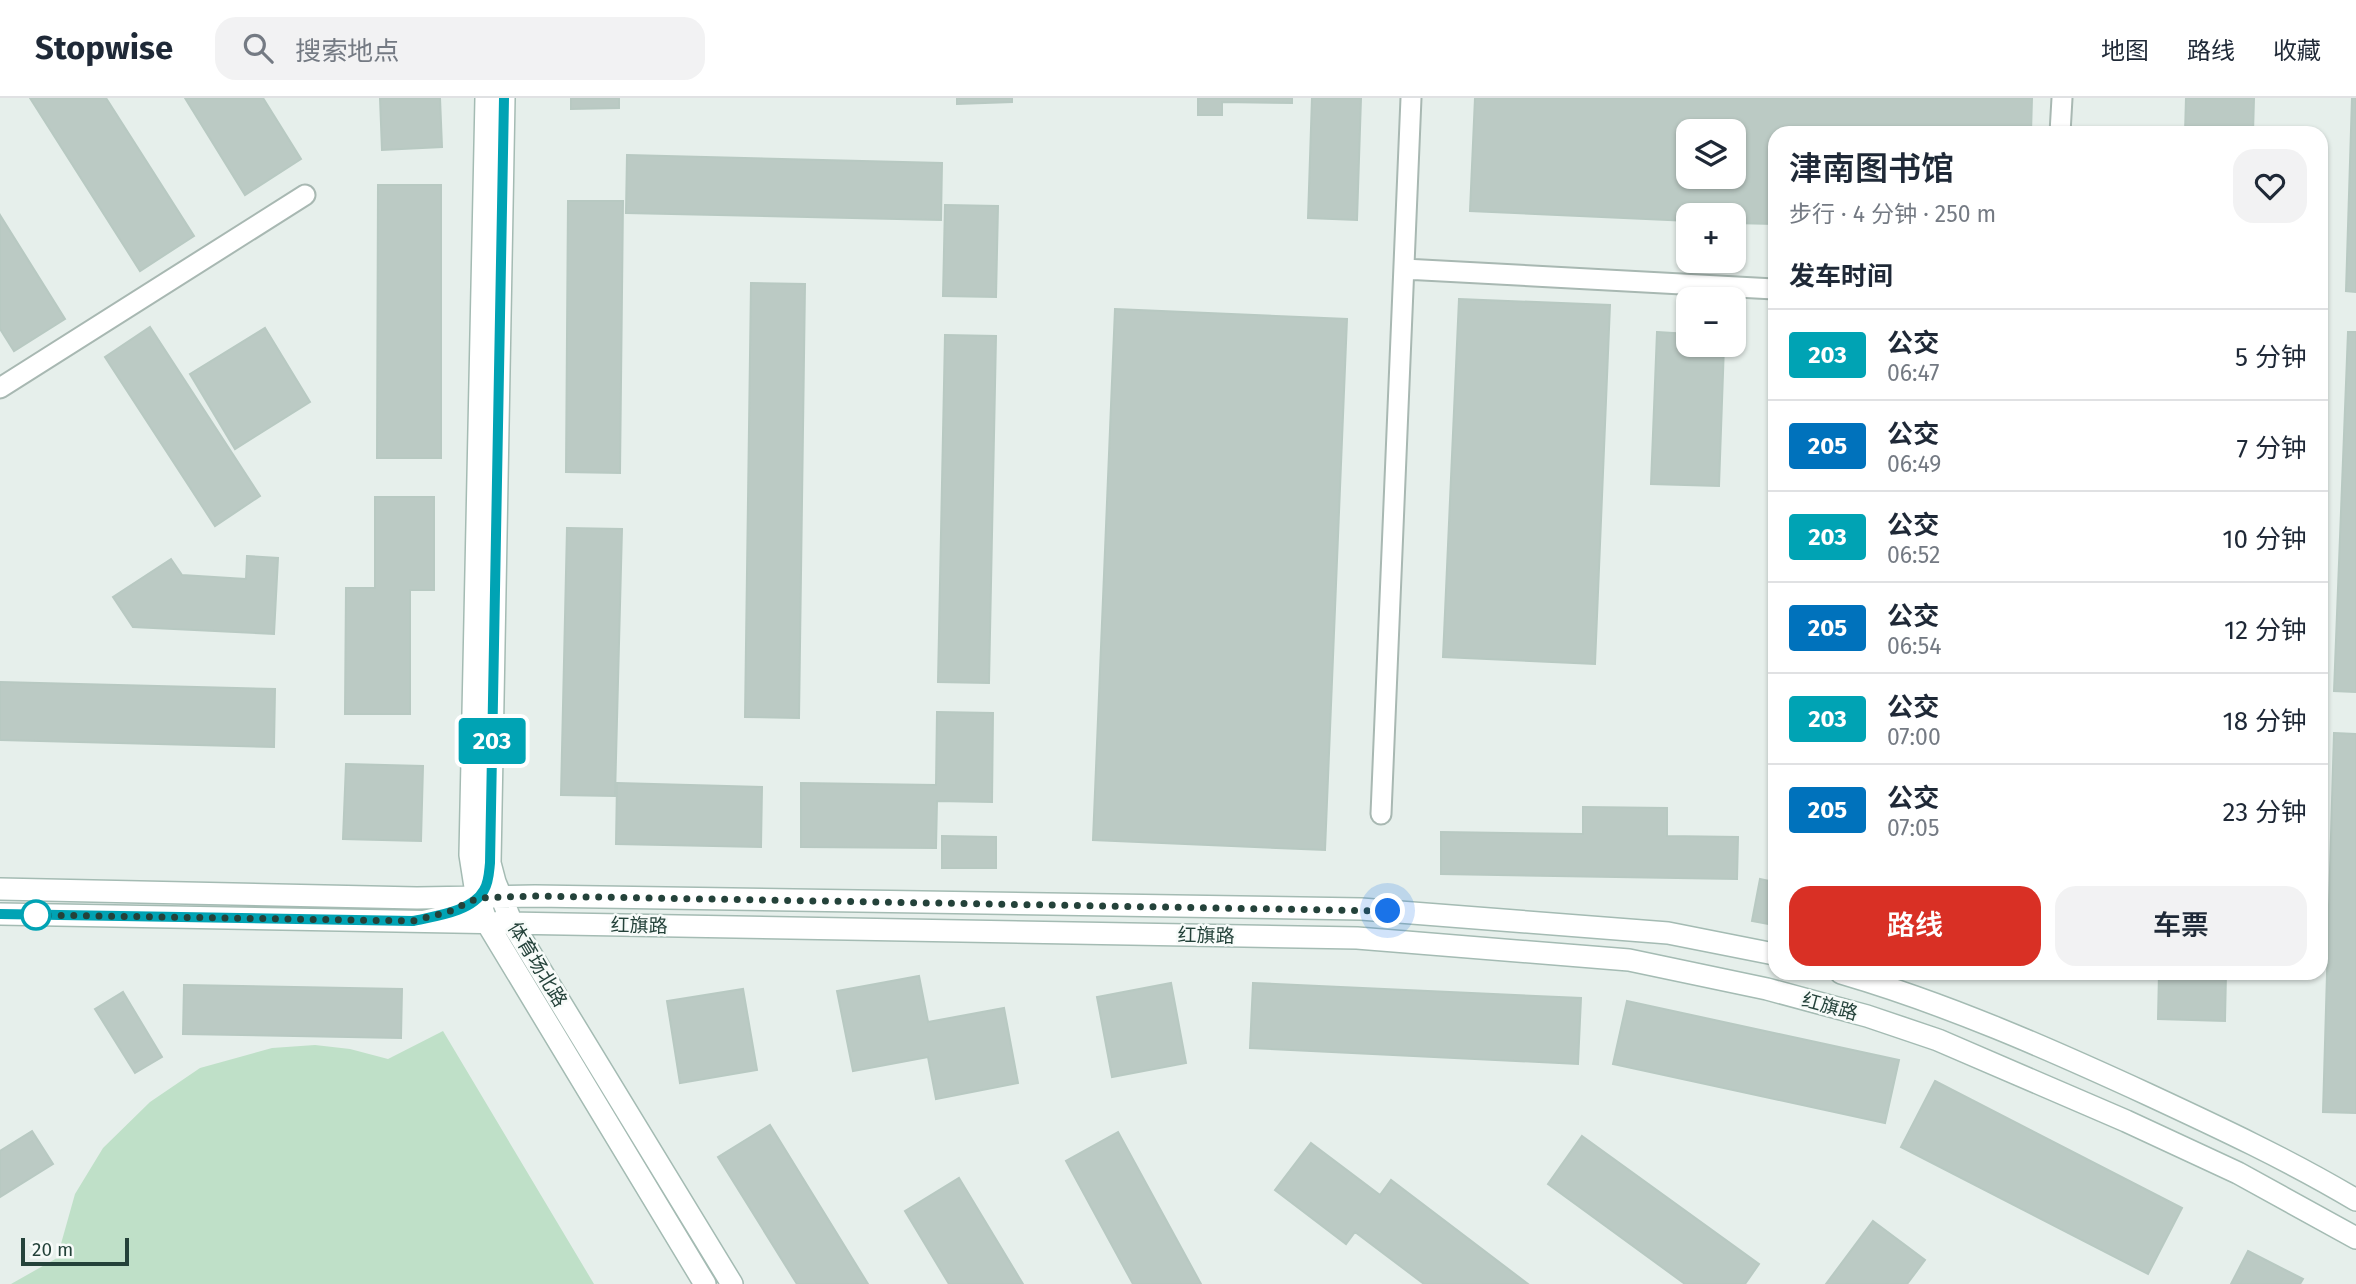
<!DOCTYPE html>
<html lang="zh">
<head>
<meta charset="utf-8">
<style>
	:root { --surface:#fff; --page:#f2f2f3; --text:#1f2937; --muted:#747a83; --line:#e0e1e3; --accent:#d93025 }
	body { margin:0; font-family:"Fira Sans","Noto Sans SC",sans-serif; background:var(--page); color:var(--text); height:100vh; display:flex; flex-direction:column; font-size:26px; white-space:nowrap }
	* { box-sizing:border-box; margin:0 }
	p { font-size:23px; color:var(--muted) }
	.icon { flex:none; width:38px; height:38px; fill:none; stroke:currentColor; stroke-width:2; stroke-linecap:round; stroke-linejoin:round }
	.map { position:relative; flex:1; overflow:hidden }
	.drawer { position:absolute; left:1768px; top:28px; width:560px; height:854px; display:flex; flex-direction:column; background:var(--surface); border-radius:21px; box-shadow:0 2px 5px #0004 }
	.drawer>* { flex:none }
	.badge { padding:0 14px; border-radius:5px; font-size:24px; line-height:46px }
	.fabs { position:absolute; left:1676px; top:21px; display:grid; gap:14px }
	.fabs a { display:grid; place-items:center; width:70px; height:70px; border-radius:14px; background:var(--surface); box-shadow:0 2px 5px #0004; font-size:35px }
	.scale { position:absolute; left:21px; bottom:18px; width:108px; box-sizing:border-box; padding-left:7px; border:4px solid #24423a; border-top:0; font-size:19px; line-height:24px; white-space:nowrap; color:#24423a; -webkit-text-stroke:5px #f7fbf9; paint-order:stroke }
	.you { position:absolute; width:35px; height:35px; margin:-18px; border:5px solid #fff; border-radius:50%; background:#1a73e8; box-shadow:0 0 0 10px #1a73e833 }
	.map>.badge { position:absolute; translate:-50% -50%; box-shadow:0 0 0 4px #fff }
	h2 { padding:0 21px; font-size:26px; line-height:63px }
	.round { display:grid; place-items:center; flex:none; width:74px; height:74px; border-radius:21px; background:var(--page) }
	.head { display:flex; align-items:center; justify-content:space-between; height:119px; padding:0 21px }
	h1 { font-size:33px; font-weight:600; line-height:52px }
	.button { display:flex; gap:14px; margin-top:auto; padding:14px 21px }
	.button a { flex:1; height:80px; border-radius:21px; background:var(--accent); color:#fff; font-size:28px; font-weight:600; line-height:80px; text-align:center }
	.button a+a { background:var(--page); color:var(--text) }
	ul { padding:0; list-style:none }
	li { display:flex; align-items:center; gap:21px; height:91px; padding:0 21px; border-top:2px solid var(--line) }
	li div { flex:1 }
	li b { display:block; font-size:26px }
	li em { font-style:normal }
	li .badge { min-width:77px; font-weight:700; text-align:center }
	header { display:flex; align-items:center; gap:42px; box-sizing:border-box; height:98px; padding:0 35px; background:var(--surface); border-bottom:2px solid var(--line) }
	header strong { font-size:33px }
	nav { display:flex; gap:38px; margin-inline-start:auto; font-size:24px }
	.search { width:490px; height:63px; background:var(--page); display:flex; align-items:center; gap:18px; box-sizing:border-box; padding:0 24px; border-radius:21px; color:var(--muted); font-size:26px }
	.map>svg:first-child { display:block }
	.green { fill:#bfe0c8 }
	.building { fill:#bbcac4; stroke:#b8c9c2; stroke-width:2; fill-rule:evenodd }
	.lines { fill:none; stroke-linecap:round; stroke-linejoin:round }
	.lane-casing { stroke:#a8b8b2; stroke-width:23 }
	.secondary-casing { stroke:#a4bbb3; stroke-width:24 }
	.lane { stroke:#fff; stroke-width:19 }
	.secondary { stroke:#fff; stroke-width:21 }
	.line-casing { stroke:#fff; stroke-width:16 }
	.line { stroke:#00a3b4; stroke-width:10 }
	.walk { stroke:#24423a; stroke-width:7; stroke-dasharray:0 12.6 }
	.stop-dot { fill:#fff; stroke:#00a3b4; stroke-width:3.5 }
	.labels { text-anchor:middle; stroke-width:5; stroke-linejoin:round; paint-order:stroke }
	.street-label { font-size:19px; fill:#24423a; stroke:#f7fbf9 }
</style>
</head>
<body>
<header>
<strong>Stopwise</strong>
<div class="search"><svg class="icon" aria-label="search" viewBox="0 0 24 24"><circle cx="10" cy="10" r="6"/><path d="M15 15l6 6"/></svg>搜索地点</div>
<nav><a>地图</a><a>路线</a><a>收藏</a></nav>
</header>
<div class="map">
<svg width="2356" height="1186" viewBox="0 0 2356 1186">
	<rect width="100%" height="100%" fill="#e6efeb"/>
	<path class="green" d="M 443,933 L 594,1186 L 11,1186 L 57,1160 L 75,1096 L 103,1050 L 150,1004 L 200,970 L 272,950 L 315,947 L 350,951 L 388,961 Z"/>
	<path class="building" d="M 30,0 L 106,0 L 194,138 L 140,173 Z
		M 185,0 L 263,0 L 301,61 L 245,97 Z
		M 380,0 L 440,0 L 442,49 L 382,52 Z
		M 571,0 L 619,0 L 619,10 L 571,11 Z
		M 957,0 L 1012,0 L 1012,4 L 957,6 Z
		M 1198,0 L 1292,0 L 1292,5 L 1222,4 L 1222,17 L 1198,17 Z
		M 1312,0 L 1361,0 L 1357,122 L 1308,120 Z
		M 1475,0 L 2032,0 L 2031,35 L 1774,35 L 1774,126 L 1734,125 L 1734,117 L 1689,117 L 1689,123 L 1470,113 ZM 1689,33 L 1734,33 L 1734,79 L 1689,79 Z
		M 2186,0 L 2254,0 L 2253,35 L 2185,35 Z
		M 2352,0 L 2356,0 L 2356,194 L 2346,193 Z
		M 627,57 L 942,65 L 941,122 L 626,115 Z
		M 378,87 L 441,87 L 441,360 L 377,360 Z
		M 568,103 L 623,103 L 620,375 L 566,374 Z
		M 945,107 L 998,108 L 996,199 L 943,198 Z
		M 0,117 L 65,221 L 14,253 L 0,231 Z
		M 751,185 L 805,186 L 799,620 L 745,619 Z
		M 1459,201 L 1610,207 L 1595,566 L 1443,559 Z
		M 1115,211 L 1347,221 L 1325,752 L 1093,742 Z
		M 150,229 L 260,398 L 215,428 L 105,259 Z
		M 265,230 L 310,304 L 235,351 L 190,276 Z
		M 1657,234 L 1689,236 L 1689,247 L 1724,247 L 1719,388 L 1651,386 Z
		M 2348,234 L 2356,234 L 2356,594 L 2334,593 Z
		M 945,237 L 996,238 L 989,585 L 938,584 Z
		M 375,399 L 434,399 L 434,492 L 410,492 L 410,616 L 345,616 L 346,490 L 375,490 Z
		M 567,430 L 622,431 L 615,698 L 561,697 Z
		M 247,458 L 278,460 L 274,536 L 133,529 L 113,499 L 171,461 L 182,477 L 246,481 Z
		M 0,584 L 275,591 L 274,649 L 0,642 Z
		M 937,614 L 993,615 L 992,704 L 937,703 L 936,750 L 801,749 L 801,685 L 936,687 Z
		M 2334,635 L 2356,636 L 2356,1015 L 2323,1014 Z
		M 346,666 L 423,668 L 421,743 L 343,741 Z
		M 617,685 L 762,689 L 761,749 L 616,746 Z
		M 1583,709 L 1667,710 L 1667,738 L 1738,739 L 1737,781 L 1441,776 L 1441,734 L 1583,736 Z
		M 942,738 L 996,739 L 996,770 L 942,770 Z
		M 1760,781 L 1774,784 L 1774,827 L 1752,823 Z
		M 2159,875 L 2226,875 L 2225,923 L 2158,921 Z
		M 919,878 L 928,924 L 1004,910 L 1018,985 L 936,1001 L 928,959 L 853,973 L 837,893 Z
		M 1171,885 L 1186,965 L 1112,979 L 1097,899 Z
		M 1253,885 L 1581,900 L 1578,966 L 1250,950 Z
		M 184,887 L 402,891 L 401,940 L 183,936 Z
		M 743,891 L 757,972 L 680,985 L 667,903 Z
		M 123,894 L 162,959 L 135,975 L 95,911 Z
		M 1627,903 L 1899,962 L 1885,1025 L 1613,966 Z
		M 1935,983 L 2182,1110 L 2148,1176 L 1901,1049 Z
		M 770,1027 L 868,1186 L 797,1186 L 718,1059 Z
		M 32,1033 L 53,1066 L 0,1099 L 0,1053 Z
		M 1118,1034 L 1201,1186 L 1133,1186 L 1066,1063 Z
		M 1582,1038 L 1759,1166 L 1745,1186 L 1685,1186 L 1548,1086 Z
		M 1311,1045 L 1380,1097 L 1391,1082 L 1528,1186 L 1424,1186 L 1355,1134 L 1346,1146 L 1275,1092 Z
		M 959,1080 L 1023,1186 L 949,1186 L 905,1113 Z
		M 1873,1123 L 1925,1162 L 1907,1186 L 1826,1186 Z
		M 2248,1153 L 2303,1181 L 2300,1186 L 2231,1186 Z"/>
	<g class="lines">
		<defs>
			<path id="lane" d="M 2060,35 L 2062,0
				M 1404,171 L 1774,191
				M 0,290 L 305,97
				M 1381,716 L 1411,0"/>
			<path id="secondary" d="M 486,0 L 470,757 L 475,789 L 487,825 L 705,1186
				M 504,0 L 490,765 L 495,784 L 512,825 L 732,1186
				M 0,791 L 417,800 L 535,798 L 1361,811 L 1668,835 L 1774,856
				M 0,816 L 1357,840 L 1629,862 L 1767,891 L 1867,918 L 1938,942 L 2126,1023 L 2238,1075 L 2356,1140
				M 1841,875 C 1947,906 2047,950 2147,996 C 2218,1029 2289,1062 2356,1102"/>
		</defs>
		<use href="#lane" class="lane-casing"/>
		<use href="#secondary" class="secondary-casing"/>
		<use href="#lane" class="lane"/>
		<use href="#secondary" class="secondary"/>
	</g>
	<g class="lines">
		<defs>
			<path id="line" d="M 0,816 L 413,823 C 435,818 472,814 484,792 C 489,784 489,774 490,765 L 504,0"/>
		</defs>
		<use href="#line" class="line-casing"/>
		<use href="#line" class="line"/>
		<path class="walk" d="M 36,817 L 413,823 L 448,814 L 478,800 L 535,798 L 1388,813"/>
	</g>
	<circle class="stop-dot" cx="36" cy="817" r="14"/>
	<g class="labels">
		<g class="street-label">
			<text transform="translate(639 827) rotate(1)" y="7">红旗路</text>
			<text transform="translate(1206 837) rotate(1)" y="7">红旗路</text>
			<text transform="translate(538 866) rotate(59)" y="7">体育场北路</text>
			<text transform="translate(1830 908) rotate(15)" y="7">红旗路</text>
		</g>
	</g>
</svg>
<div class="fabs">
<a><svg class="icon" aria-label="layers" viewBox="0 0 24 24"><path d="M12 4l9 5-9 5-9-5zM3 14l9 5 9-5"/></svg></a>
<a>+</a>
<a>−</a>
</div>
<div class="scale">20 m</div>
<div class="you" style="left:1388px;top:813px"></div>
<b class="badge" style="left:492px;top:643px;background:#00a3b4;color:#fff">203</b>
<section class="drawer">
<div class="head"><div><h1>津南图书馆</h1><p>步行 · 4 分钟 · 250 m</p></div><a class="round"><svg class="icon" aria-label="heart" viewBox="0 0 24 24"><path d="M12 20l-8-8c-3-5 5-10 8-4 3-6 11-1 8 4z"/></svg></a></div>
<h2>发车时间</h2>
<ul>
<li><span class="badge" style="background:#00a3b4;color:#fff">203</span><div><b>公交</b><p>06:47</p></div><em>5 分钟</em></li>
<li><span class="badge" style="background:#0072bc;color:#fff">205</span><div><b>公交</b><p>06:49</p></div><em>7 分钟</em></li>
<li><span class="badge" style="background:#00a3b4;color:#fff">203</span><div><b>公交</b><p>06:52</p></div><em>10 分钟</em></li>
<li><span class="badge" style="background:#0072bc;color:#fff">205</span><div><b>公交</b><p>06:54</p></div><em>12 分钟</em></li>
<li><span class="badge" style="background:#00a3b4;color:#fff">203</span><div><b>公交</b><p>07:00</p></div><em>18 分钟</em></li>
<li><span class="badge" style="background:#0072bc;color:#fff">205</span><div><b>公交</b><p>07:05</p></div><em>23 分钟</em></li>
</ul>
<div class="button"><a>路线</a><a>车票</a></div>
</section>
</div>
</body>
</html>
